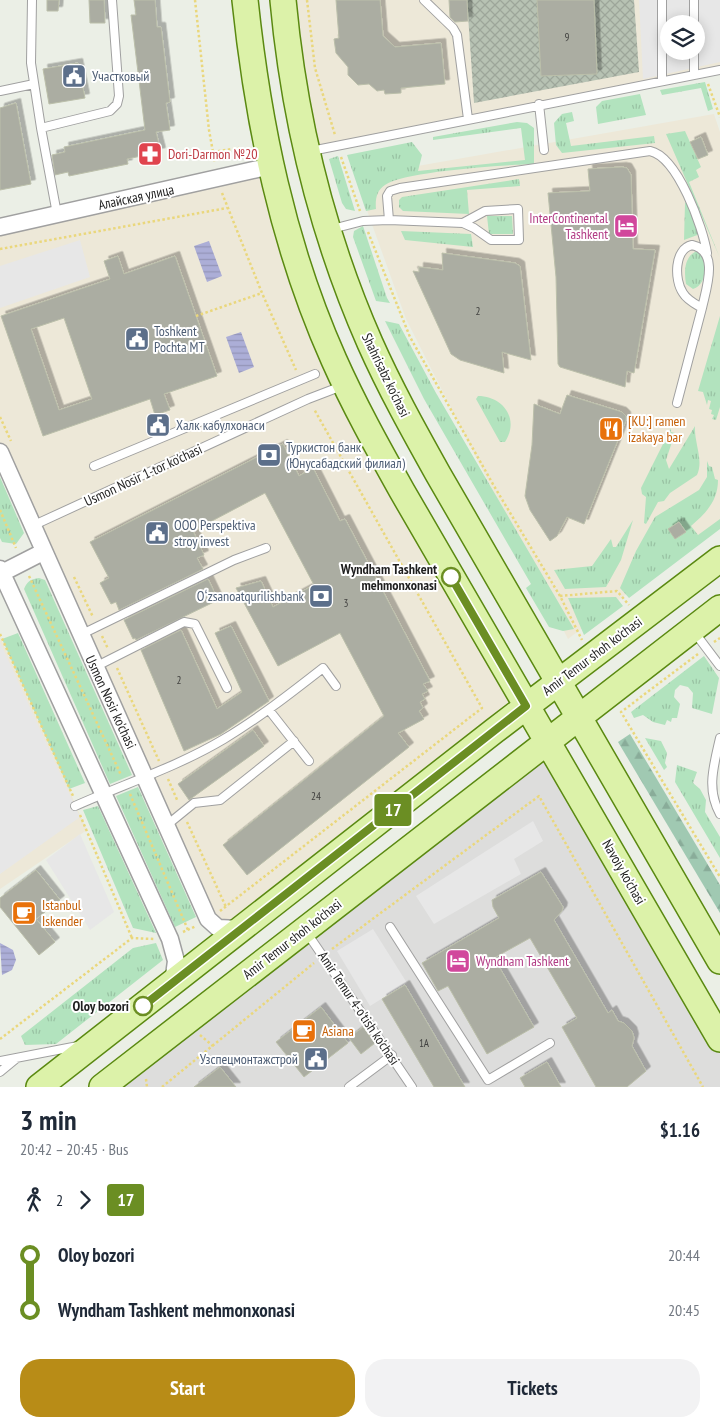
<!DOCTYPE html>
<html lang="en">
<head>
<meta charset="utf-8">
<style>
	:root { --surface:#fff; --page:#f2f2f3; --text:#1f2937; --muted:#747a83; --accent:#b88c17 }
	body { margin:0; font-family:"PT Sans Narrow",sans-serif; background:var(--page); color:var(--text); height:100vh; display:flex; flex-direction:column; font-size:19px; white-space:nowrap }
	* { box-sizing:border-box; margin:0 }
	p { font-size:16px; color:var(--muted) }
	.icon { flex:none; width:28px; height:28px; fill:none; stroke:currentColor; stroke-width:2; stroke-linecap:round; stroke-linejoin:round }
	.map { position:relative; height:1087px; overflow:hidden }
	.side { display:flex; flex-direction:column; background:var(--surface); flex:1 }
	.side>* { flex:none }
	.badge { padding:0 10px; border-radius:4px; font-size:18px; line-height:32px }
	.controls { position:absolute; left:660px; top:15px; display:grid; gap:10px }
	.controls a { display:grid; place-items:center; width:45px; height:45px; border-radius:50%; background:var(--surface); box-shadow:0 2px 12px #0003; font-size:25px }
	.map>.badge { position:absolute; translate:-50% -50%; box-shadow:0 0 0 2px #fff }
	.legs { display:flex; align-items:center; gap:8px; height:55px; padding:0 20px; font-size:16px }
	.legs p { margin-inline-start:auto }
	.summary { display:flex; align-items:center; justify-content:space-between; height:85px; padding:0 20px }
	h1 { font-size:28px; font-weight:800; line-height:38px }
	.action { display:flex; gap:10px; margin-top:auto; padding:10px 20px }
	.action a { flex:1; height:58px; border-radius:20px; background:var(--accent); color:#fff; font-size:20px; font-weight:800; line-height:58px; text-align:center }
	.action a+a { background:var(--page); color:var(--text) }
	ul { padding:0 20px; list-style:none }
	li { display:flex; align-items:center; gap:18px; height:55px; font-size:19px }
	li i { display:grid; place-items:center; width:8px; height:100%; margin:0 6px; background:currentColor }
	li i::after { content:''; width:12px; height:12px; margin:-6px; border:4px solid; border-radius:50%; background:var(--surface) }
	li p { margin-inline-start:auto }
	li:first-child i { background:linear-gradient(#0000 50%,currentColor 0) }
	li:last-child i { background:linear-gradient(currentColor 50%,#0000 0) }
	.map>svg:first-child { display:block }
	.residential { fill:#dddddc }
	.commercial { fill:#ede8d8; fill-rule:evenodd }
	.construction { fill:url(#construction-cross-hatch) }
	.grass { fill:url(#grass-tufts) }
	.forest { fill:url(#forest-firs) }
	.parking { fill:#e7e7e7; fill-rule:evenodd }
	.water { fill:url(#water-rules) }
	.building { fill:#abada2; stroke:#bbbfaa; fill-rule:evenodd; filter:url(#shadow) }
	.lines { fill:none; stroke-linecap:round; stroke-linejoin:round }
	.service-casing { stroke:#a0a0a0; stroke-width:10 }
	.minor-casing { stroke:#a0a0a0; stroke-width:19 }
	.primary-casing { stroke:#5a8911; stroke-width:28 }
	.path { stroke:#ead77c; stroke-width:2.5; stroke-dasharray:2.5 2.5; stroke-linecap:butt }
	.service { stroke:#fff; stroke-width:8 }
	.minor { stroke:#fff; stroke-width:16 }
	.primary { stroke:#dcf2a9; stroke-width:25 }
	.line-1-casing { stroke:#fff; stroke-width:11 }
	.line-1 { stroke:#6b8e23; stroke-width:8 }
	.stop-1-dot { fill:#fff; stroke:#6b8e23; stroke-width:2.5 }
	.labels { text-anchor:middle; stroke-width:4; stroke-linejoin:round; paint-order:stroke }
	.number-label { font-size:11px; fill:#424240 }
	.service-label { font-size:14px; fill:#4e5e75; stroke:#fff; text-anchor:start }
	.health-label { font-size:14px; fill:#be3a42; stroke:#fff; text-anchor:start }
	.street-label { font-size:14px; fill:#1f1f1f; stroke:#fff }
	.hotel-label { font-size:14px; fill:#b23c85; stroke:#fff; text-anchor:end }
	.food-label { font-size:14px; fill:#c56008; stroke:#fff; text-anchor:start }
	.stop-label { font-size:14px; font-weight:bold; fill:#1f1f1f; stroke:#fff; text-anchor:end }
</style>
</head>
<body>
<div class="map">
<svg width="720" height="1087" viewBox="0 0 720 1087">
	<defs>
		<pattern id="construction-cross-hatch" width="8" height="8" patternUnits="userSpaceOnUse" patternTransform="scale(1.25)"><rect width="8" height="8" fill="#b7c2b3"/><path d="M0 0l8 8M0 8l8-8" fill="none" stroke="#9da69a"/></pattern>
		<pattern id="grass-tufts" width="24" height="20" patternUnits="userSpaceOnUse" patternTransform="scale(1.25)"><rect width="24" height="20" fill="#b2e3be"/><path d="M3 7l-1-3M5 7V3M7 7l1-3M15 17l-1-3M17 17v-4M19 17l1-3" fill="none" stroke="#99c2a3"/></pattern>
		<pattern id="forest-firs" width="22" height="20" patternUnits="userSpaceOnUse" patternTransform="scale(1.25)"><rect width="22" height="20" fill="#a0c9b2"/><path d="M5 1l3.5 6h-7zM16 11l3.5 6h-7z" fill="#89ac99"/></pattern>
		<pattern id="water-rules" width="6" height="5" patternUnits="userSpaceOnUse" patternTransform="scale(1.25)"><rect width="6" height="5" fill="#acaed7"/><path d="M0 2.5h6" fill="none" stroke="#9495b8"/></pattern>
		<filter id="shadow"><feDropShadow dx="4.5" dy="-4.5" stdDeviation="0" flood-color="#0004"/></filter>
	</defs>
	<rect width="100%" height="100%" fill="#ebefe6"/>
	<path class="residential" d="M 548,741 L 720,1039 L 720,1087 L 102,1087 Z"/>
	<path class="commercial" d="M 283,0 L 720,0 L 720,70 L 306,152 ZM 669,24 L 696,24 L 696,51 L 669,51 Z
		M 714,114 L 720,132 L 720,522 L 568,639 L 406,319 L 355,177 Z
		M 271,166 L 306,289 L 526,706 L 222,930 L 0,452 L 0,227 Z
		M 0,637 L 87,830 L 0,889 Z"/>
	<path class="construction" d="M 467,0 L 634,0 L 639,72 L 474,103 Z"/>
	<path class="grass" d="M 705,82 L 713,109 L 708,111 L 701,88 L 662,95 L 660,90 Z
		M 640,94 L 646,115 L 598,124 L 596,107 L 602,101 Z
		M 572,112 L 574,121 L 566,123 L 571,146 L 654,136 L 655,143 L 562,153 L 556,145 L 554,123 L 562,114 Z
		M 517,122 L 527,123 L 534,128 L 534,164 C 506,165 404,171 385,185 C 377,190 375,199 376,209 L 366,211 L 347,155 L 412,142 L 422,155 L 418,171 L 525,160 L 521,128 L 433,140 L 433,137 Z
		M 685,131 L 701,167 L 696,170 L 699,177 L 689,182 L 720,258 L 666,134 Z
		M 338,156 L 355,211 L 346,209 L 342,203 L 329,159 Z
		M 519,179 L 520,186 L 467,190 L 469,214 L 403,211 L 399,207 L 399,200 L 402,197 Z
		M 686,202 L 700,234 L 684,240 L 685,203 Z
		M 487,216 L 512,216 L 513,234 L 489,234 Z
		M 363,226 L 387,298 L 390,303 L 376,301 L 353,237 L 354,231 Z
		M 401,231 L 471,234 L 473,247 L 405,240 Z
		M 697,251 L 702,254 C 706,267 707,284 693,289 L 686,284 C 684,272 684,256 697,251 Z
		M 720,316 L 720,407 L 716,420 L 712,419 L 714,415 L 711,414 L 712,410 L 709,409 L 711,401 L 708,400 L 707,405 L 703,392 L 698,391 Z
		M 385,321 L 399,324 L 436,393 L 574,629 L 563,631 L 549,627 L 526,588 L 531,584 L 424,399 Z
		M 478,396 C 503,396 520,419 505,442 L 500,442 L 476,399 Z
		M 695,426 C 694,443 704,460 697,475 L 670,493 L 664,501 L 658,502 L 646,524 L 644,523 L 646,497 L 642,494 L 641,488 L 671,428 L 671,432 L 675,433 L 666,460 L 669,469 Z
		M 707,461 L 709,466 L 712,467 L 715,479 L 718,480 C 718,501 706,513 691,526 L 698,535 L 720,519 L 720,529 L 629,598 L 620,588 L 636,551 L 655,517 L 699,490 L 707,477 Z
		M 0,477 L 24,533 L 16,544 L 2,542 L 0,538 Z
		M 633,520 L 621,560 L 606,587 L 565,589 L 554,570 L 592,566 L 611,539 L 613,547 L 616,547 Z
		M 39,578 L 45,580 L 132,775 L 110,784 L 24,589 C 27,582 30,579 39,578 Z
		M 616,597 L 623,606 L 584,635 L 568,598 Z
		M 18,633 L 85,783 L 69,789 L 2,639 Z
		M 704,656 L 719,678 L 712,714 L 692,708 L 693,693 L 688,687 L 680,685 L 675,690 L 674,697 L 680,704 L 677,718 L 672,718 L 671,722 L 667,720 L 665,725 L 653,722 L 643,715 L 634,718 L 631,712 Z
		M 645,738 L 661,741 L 667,753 L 665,763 L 667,767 L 664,770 Z
		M 677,765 L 697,772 L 693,783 L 700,789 L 706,800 L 705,812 L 720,837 L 720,858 L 675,782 Z
		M 138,787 L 196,917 L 175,927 L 116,796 Z
		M 98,806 L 156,933 L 133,928 L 83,810 Z
		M 156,943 L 163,960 L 56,1044 L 25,1045 L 21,1036 L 133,948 Z"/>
	<path class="forest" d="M 630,734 L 720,885 L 720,913 L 618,742 Z"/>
	<path class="parking" d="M 639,0 L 720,0 L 720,62 L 643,79 ZM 669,24 L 696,24 L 696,51 L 669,51 Z
		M 80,240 L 90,277 L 0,308 L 0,266 Z
		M 0,642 L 80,817 L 0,874 Z
		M 533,821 L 543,841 L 514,859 L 521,874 L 434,924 L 416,896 Z
		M 80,834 L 114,912 L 90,930 L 46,860 Z
		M 373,929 L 407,983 L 370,1006 L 337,951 Z"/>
	<path class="water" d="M 209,241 L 222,276 L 207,282 L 194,246 Z
		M 241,332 L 254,367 L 239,373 L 226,337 Z
		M 0,943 L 13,950 L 16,960 L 12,970 L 2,975 Z"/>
	<path class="building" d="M 47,0 L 59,0 L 58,11 L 47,11 Z
		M 89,0 L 104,0 L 105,23 L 90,23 Z
		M 134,0 L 155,0 L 157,27 L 161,27 L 170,102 L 166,103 L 170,130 L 156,132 L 161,152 L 127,159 L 128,164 L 69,176 L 68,172 L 55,175 L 52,155 L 65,152 L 64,147 L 145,130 L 131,15 L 136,15 Z
		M 336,0 L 380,0 L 383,36 L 395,47 L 441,43 L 445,84 L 401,88 L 401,93 L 385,94 L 384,90 L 377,91 L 369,84 L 358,85 L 348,75 L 348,67 L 336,53 L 334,39 L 339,38 Z
		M 449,0 L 467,0 L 468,21 L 455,22 L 450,17 Z
		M 537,0 L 594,0 L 597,74 L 541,76 Z
		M 78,63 L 85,98 L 49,104 L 43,69 Z
		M 16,103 L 31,184 L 0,190 L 0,108 Z
		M 701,137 L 708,155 L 698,159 L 690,142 Z
		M 622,167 L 627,168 L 631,175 L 633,249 L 655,250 L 634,373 L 627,371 L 625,387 L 560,367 L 558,364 L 556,277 L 548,193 L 590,191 L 588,169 Z
		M 442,253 L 515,263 L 520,266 L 531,360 L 502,352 L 504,373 L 460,360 L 451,354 L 413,271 L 419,272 L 419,267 L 443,270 Z
		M 118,256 L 124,274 L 175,256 L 217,376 L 164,394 L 170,410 L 155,415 L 150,399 L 43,436 L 1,316 L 110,279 L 104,261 ZM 64,318 L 92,399 L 59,410 L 31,329 Z
		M 567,395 L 622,412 L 626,416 L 626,420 L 584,524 L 567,517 L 557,536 L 550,541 L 530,510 L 525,496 L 532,445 L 534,404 L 560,414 Z
		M 283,444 L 299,476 L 313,468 L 340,521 L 345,519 L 430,681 L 423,684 L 428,691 L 422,694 L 425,699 L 420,702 L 423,708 L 419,711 L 424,719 L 398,733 L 409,747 L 247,875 L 223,845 L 384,716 L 340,633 L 278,666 L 236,588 L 261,581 L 273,607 L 314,585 L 265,493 L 193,531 L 204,555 L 197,558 L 203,569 L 119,610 L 116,602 L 111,604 L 100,583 L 109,578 L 90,542 Z
		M 679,522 L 686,532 L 675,539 L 668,529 Z
		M 208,579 L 218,600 L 136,640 L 135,638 L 133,639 L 124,620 Z
		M 231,626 L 269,701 L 221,734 L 184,751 L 141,650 L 181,630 L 217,709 L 242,692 L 215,633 Z
		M 253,730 L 264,746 L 189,800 L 178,784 Z
		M 36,870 L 60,900 L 36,919 L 55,942 L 39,955 L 0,907 L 0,898 Z
		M 541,872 L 563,907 L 562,911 L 554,920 L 608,1013 L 612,1010 L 618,1021 L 624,1023 L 632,1031 L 634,1038 L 632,1046 L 646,1071 L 627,1087 L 596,1087 L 562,1027 L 577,1018 L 530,938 L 494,958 L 534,1027 L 487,1054 L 448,986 L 438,991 L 422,963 L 499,918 L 493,907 L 492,900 Z
		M 405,985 L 465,1087 L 434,1087 L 382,999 Z
		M 321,1007 L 348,1043 L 304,1077 L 276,1042 Z
		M 363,1027 L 375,1043 L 361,1054 L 349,1038 Z
		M 547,1062 L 561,1087 L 525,1087 L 520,1078 Z
		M 220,1067 L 236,1087 L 194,1087 Z"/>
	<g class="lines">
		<defs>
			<path id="service" d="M 32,0 L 31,63 L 41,128 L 110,111 L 117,104 L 119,96 L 112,0
				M 424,0 L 453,28 L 457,35 L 468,119
				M 694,24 L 694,0
				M 694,74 L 694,51
				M 662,81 L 662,0
				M 0,91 L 34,84
				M 539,104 L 544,150
				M 41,128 L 57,214
				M 311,151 L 720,70
				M 463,223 L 485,211 L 518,209 L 519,240 L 491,240 L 474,228 L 463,223 L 389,220 L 387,196 L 390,191 L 400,188 L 650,151 C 678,157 703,228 707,253
				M 332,229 L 363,221 L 389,220
				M 692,245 C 720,251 706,289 702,308 C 695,304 687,300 683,293 C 674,280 674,249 692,245 Z
				M 677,403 L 702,308
				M 94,466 L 315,374
				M 32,526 L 308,399 L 342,386
				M 695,633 L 720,666
				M 80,635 L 234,560 L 266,548
				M 95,667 L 184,622 L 195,624 L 227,688
				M 269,710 L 309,761
				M 720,738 C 714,765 706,789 720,814
				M 75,806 C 124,784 177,767 224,739 C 259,718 291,693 323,668 L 336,686
				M 167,825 L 194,803 L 220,800 L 294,741
				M 390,927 L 488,1080 L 550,1043
				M 307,933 L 412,1087
				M 0,1061 L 78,1046
				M 0,1072 L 17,1058
				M 349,1087 L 392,1055"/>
			<path id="minor" d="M 0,227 L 271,166
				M 0,452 L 208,919 L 218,928 L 240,929
				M 0,569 L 170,939 L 176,961 L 173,983
				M 2,573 L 43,552"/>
			<path id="primary" d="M 245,0 C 258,124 283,246 334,360 C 354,405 378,448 402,491 L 720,1039
				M 283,0 C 294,119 322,234 370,343 C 390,388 414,431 438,474 L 720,961
				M 39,1087 L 494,731 L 720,559
				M 102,1087 L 720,608"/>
		</defs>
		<use href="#service" class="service-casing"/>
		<use href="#minor" class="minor-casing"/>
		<use href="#primary" class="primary-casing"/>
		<path class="path" d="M 195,0 L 209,130 L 215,163
			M 307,0 L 315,68 L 335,135
			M 708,84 L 720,117
			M 213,152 L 239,148
			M 341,157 L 360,211
			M 222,193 L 262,293 L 296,370
			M 368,232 L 410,337 L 494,486 L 560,596 L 582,640
			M 0,249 L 227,208
			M 196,316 L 262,293
			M 0,417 L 11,441
			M 0,510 L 16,548
			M 29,576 L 121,775
			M 74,577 L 93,617
			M 560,596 L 617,591 L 629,605
			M 0,634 L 73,796
			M 102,636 L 108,649
			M 714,642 L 720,638
			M 698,654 L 621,712 L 720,877
			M 117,668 L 159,761
			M 168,779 L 178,802
			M 130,794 L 188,930
			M 80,815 L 132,938
			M 187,822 L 226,907
			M 220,911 L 482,708 L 314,409
			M 183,932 L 196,926
			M 332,949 L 539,796 L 703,1087
			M 200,1035 L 213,1046
			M 0,1039 L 132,938 L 154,939
			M 146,1079 L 147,1087
			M 162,1087 L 314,963"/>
		<use href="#service" class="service"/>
		<use href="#minor" class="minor"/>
		<use href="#primary" class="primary"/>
	</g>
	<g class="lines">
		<defs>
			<path id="line-1" d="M 143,1006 L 526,706 L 451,577"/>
		</defs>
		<use href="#line-1" class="line-1-casing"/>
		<use href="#line-1" class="line-1"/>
	</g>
	<defs>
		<symbol id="civic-square" viewBox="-11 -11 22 22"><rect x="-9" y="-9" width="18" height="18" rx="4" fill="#5c6f8a" stroke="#fff"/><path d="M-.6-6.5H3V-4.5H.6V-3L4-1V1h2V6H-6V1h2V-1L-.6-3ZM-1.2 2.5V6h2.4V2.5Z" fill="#fff"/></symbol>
		<symbol id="pharmacy-square" viewBox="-11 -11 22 22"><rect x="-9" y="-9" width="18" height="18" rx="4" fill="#e0444e" stroke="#fff"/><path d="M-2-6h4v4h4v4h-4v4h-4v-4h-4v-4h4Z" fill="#fff"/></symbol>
		<symbol id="hotel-square" viewBox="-11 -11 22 22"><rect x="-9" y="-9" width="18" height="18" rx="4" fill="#d1479c" stroke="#fff"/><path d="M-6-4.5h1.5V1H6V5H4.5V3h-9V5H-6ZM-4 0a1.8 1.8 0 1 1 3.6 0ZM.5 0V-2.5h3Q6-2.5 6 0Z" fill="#fff"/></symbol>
		<symbol id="restaurant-square" viewBox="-11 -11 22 22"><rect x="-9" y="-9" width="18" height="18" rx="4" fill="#e8710a" stroke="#fff"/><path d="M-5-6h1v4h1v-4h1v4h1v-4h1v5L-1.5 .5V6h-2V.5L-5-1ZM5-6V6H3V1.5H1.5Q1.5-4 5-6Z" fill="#fff"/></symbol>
		<symbol id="bank-square" viewBox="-11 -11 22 22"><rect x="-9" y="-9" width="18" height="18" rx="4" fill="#5c6f8a" stroke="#fff"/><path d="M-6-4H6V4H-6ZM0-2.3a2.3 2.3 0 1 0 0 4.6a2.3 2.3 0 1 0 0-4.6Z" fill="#fff"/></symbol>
		<symbol id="cafe-square" viewBox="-11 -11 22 22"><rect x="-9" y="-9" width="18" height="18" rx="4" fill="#e8710a" stroke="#fff"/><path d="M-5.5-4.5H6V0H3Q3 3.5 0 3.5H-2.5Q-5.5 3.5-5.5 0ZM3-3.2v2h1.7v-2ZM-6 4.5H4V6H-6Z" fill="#fff"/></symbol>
	</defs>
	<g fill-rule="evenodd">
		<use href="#civic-square" x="60" y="62" width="28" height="28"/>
		<use href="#pharmacy-square" x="136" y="140" width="28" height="28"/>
		<use href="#hotel-square" x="612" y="212" width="28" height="28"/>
		<use href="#civic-square" x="123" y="325" width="28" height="28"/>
		<use href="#civic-square" x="144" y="411" width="28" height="28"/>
		<use href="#restaurant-square" x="597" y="415" width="28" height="28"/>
		<use href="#bank-square" x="255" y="441" width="28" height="28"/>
		<use href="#civic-square" x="143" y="519" width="28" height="28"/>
		<use href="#bank-square" x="307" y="582" width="28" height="28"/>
		<use href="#cafe-square" x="10" y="899" width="28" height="28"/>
		<use href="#hotel-square" x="444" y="947" width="28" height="28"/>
		<use href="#cafe-square" x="290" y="1017" width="28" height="28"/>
		<use href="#civic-square" x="302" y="1045" width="28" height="28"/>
	</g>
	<g class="stop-1-dot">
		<circle cx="451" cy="577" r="9"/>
		<circle cx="143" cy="1006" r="9"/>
	</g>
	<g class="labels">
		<g class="number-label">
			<text x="567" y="41">9</text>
			<text x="478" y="315">2</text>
			<text x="346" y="607">3</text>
			<text x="179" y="684">2</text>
			<text x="316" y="800">24</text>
			<text x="424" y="1047">1A</text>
		</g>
		<g class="service-label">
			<text x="92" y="81">Участковый</text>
			<text x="154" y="336">Toshkent<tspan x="154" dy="16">Pochta MT</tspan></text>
			<text x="176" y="430">Халк кабулхонаси</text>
			<text x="286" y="452">Туркистон банк<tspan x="286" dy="16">(Юнусабадский филиал)</tspan></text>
			<text x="174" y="530">ООО Perspektiva<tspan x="174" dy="16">stroy invest</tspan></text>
			<text x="304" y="601" text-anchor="end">Oʻzsanoatqurilishbank</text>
			<text x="298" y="1064" text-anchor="end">Узспецмонтажстрой</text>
		</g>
		<g class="health-label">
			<text x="168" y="159">Dori-Darmon №20</text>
		</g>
		<g class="street-label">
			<text transform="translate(136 197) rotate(-12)" y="5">Алайская улица</text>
			<text transform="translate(386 375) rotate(64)" y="5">Shahrisabz ko'chasi</text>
			<text transform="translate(143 475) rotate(-25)" y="5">Usmon Nosir 1-tor ko'chasi</text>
			<text transform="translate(592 656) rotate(-37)" y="5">Amir Temur shoh ko'chasi</text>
			<text transform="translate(111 702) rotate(65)" y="5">Usmon Nosir ko'chasi</text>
			<text transform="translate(624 872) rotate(60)" y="5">Navoiy ko'chasi</text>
			<text transform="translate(292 939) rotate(-38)" y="5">Amir Temur shoh ko'chasi</text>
			<text transform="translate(359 1008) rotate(56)" y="5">Amir Temur 4-o'tish ko'chasi</text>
		</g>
		<g class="hotel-label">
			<text x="608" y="223">InterContinental<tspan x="608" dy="16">Tashkent</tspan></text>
			<text x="476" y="966" text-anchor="start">Wyndham Tashkent</text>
		</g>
		<g class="food-label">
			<text x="628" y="426">[KU:] ramen<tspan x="628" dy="16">izakaya bar</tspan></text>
			<text x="42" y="910">Istanbul<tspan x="42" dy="16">Iskender</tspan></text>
			<text x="322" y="1036">Asiana</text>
		</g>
		<g class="stop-label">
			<text x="437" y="574">Wyndham Tashkent<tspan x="437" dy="16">mehmonxonasi</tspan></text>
			<text x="129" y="1011">Oloy bozori</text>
		</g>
	</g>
</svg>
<div class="controls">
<a><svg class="icon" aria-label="layers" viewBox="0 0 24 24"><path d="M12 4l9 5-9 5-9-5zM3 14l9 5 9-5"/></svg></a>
</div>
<b class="badge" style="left:393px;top:810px;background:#6b8e23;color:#fff">17</b>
</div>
<section class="side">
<div class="summary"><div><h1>3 min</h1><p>20:42 – 20:45 · Bus</p></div><b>$1.16</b></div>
<div class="legs"><svg class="icon" aria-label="walk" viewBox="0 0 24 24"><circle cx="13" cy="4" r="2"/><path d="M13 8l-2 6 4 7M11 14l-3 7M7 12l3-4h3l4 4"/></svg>2<svg class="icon" aria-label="forward" viewBox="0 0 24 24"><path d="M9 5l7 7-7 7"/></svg><b class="badge" style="background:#6b8e23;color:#fff">17</b></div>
<ul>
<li><i style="color:#6b8e23"></i><b>Oloy bozori</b><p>20:44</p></li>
<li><i style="color:#6b8e23"></i><b>Wyndham Tashkent mehmonxonasi</b><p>20:45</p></li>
</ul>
<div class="action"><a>Start</a><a>Tickets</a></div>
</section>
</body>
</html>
